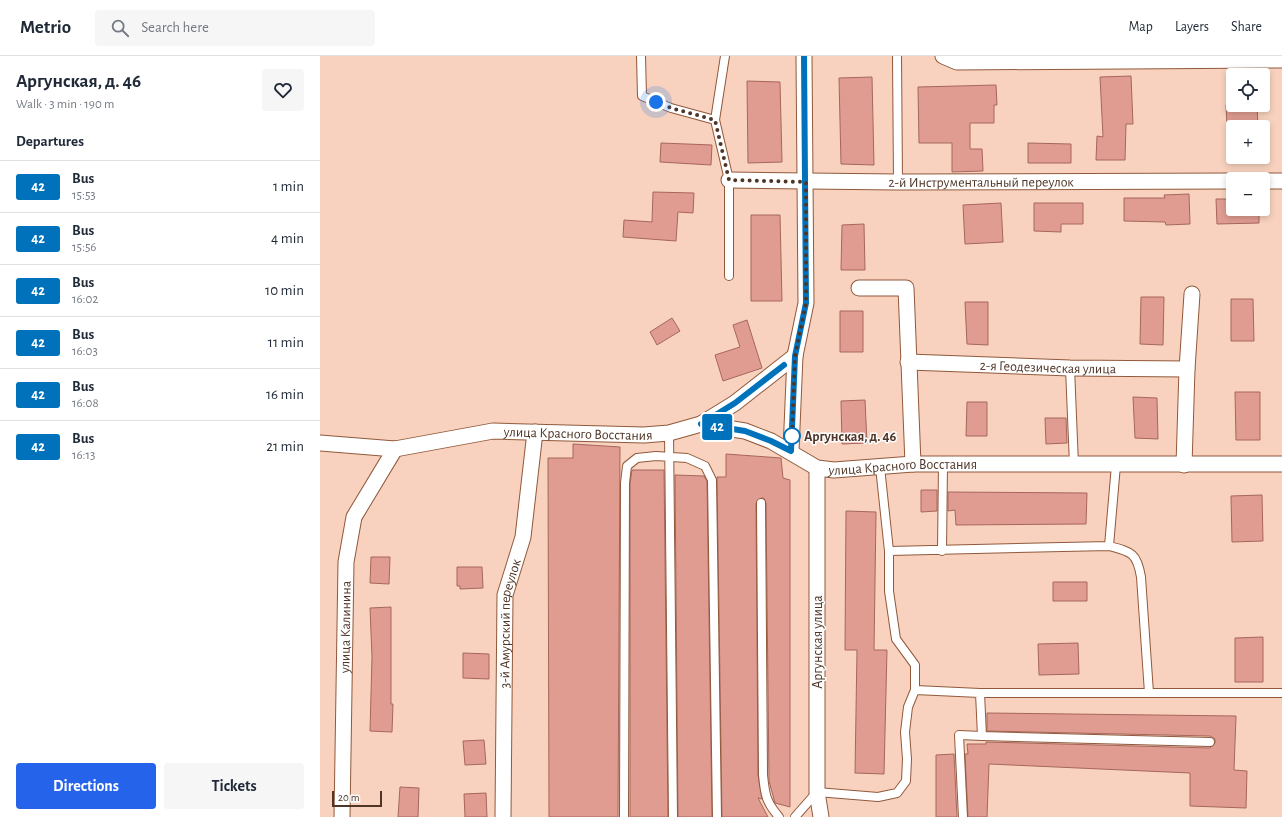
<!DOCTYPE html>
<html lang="en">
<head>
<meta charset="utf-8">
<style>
	:root { --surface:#fff; --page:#f6f6f7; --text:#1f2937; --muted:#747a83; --line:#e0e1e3; --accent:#2563eb }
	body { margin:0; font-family:"Alegreya Sans",sans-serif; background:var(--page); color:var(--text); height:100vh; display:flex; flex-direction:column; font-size:15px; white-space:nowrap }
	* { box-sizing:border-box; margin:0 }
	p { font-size:13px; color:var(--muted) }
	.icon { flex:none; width:22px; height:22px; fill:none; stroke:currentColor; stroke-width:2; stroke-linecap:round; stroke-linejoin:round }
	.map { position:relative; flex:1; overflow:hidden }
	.drawer { display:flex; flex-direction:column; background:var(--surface); width:320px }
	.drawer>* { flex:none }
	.badge { padding:0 8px; border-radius:3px; font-size:14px; line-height:26px }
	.buttons { position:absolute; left:906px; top:12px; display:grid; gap:8px }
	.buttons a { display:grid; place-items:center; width:44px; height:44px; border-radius:4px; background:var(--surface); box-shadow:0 2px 6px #0003; font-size:20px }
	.scale { position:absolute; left:12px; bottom:10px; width:50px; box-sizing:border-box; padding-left:4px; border:2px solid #4e3527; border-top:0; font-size:11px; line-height:14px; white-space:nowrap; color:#4e3527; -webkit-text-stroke:3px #fcfcfc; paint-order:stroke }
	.you { position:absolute; width:20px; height:20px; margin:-10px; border:3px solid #fff; border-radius:50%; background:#1a73e8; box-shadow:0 0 0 6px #1a73e833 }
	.map>.badge { position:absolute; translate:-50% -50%; box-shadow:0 0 0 2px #fff }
	h2 { padding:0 16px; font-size:15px; line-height:36px }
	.round { display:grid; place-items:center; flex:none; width:42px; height:42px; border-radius:4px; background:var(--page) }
	.head { display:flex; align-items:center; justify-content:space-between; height:68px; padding:0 16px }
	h1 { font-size:19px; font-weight:700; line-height:30px }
	.action { display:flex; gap:8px; margin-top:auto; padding:8px 16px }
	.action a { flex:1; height:46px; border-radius:4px; background:var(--accent); color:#fff; font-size:16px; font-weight:700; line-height:46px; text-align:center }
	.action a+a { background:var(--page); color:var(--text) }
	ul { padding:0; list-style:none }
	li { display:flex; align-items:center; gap:12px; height:52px; padding:0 16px; border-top:1px solid var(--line) }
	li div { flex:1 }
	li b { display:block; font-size:15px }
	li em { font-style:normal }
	li .badge { min-width:44px; font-weight:700; text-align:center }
	header { display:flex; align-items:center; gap:24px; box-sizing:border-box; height:56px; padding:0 20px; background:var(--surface); border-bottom:1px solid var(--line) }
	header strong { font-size:19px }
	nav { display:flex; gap:22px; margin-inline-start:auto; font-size:14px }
	.search { width:280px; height:36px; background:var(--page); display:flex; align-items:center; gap:10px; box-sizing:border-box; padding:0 14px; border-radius:4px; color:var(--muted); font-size:15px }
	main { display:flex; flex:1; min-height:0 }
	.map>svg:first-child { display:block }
	.building { fill:#e09c91; stroke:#a6665d }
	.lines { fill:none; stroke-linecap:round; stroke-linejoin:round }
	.lane-casing { stroke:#90593b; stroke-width:10 }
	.street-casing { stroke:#90593b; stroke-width:17 }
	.lane { stroke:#fff; stroke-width:8 }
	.street { stroke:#fff; stroke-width:15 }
	.line-casing { stroke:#fff; stroke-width:9 }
	.line { stroke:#0072bc; stroke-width:6 }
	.walk { stroke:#4e3527; stroke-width:4; stroke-dasharray:0 7.2 }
	.stop-dot { fill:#fff; stroke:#0072bc; stroke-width:2 }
	.labels { text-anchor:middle; stroke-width:3; stroke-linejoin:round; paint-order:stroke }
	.street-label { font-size:14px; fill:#4e3527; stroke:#fcfcfc }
	.stop-label { font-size:14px; font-weight:bold; fill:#4e3527; stroke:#fcfcfc; text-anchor:start }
</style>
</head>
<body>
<header>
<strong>Metrio</strong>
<div class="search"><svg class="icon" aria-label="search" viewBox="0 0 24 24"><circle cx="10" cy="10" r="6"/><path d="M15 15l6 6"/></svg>Search here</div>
<nav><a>Map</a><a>Layers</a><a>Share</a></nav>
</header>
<main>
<section class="drawer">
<div class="head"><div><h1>Аргунская, д. 46</h1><p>Walk · 3 min · 190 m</p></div><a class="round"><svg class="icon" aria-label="heart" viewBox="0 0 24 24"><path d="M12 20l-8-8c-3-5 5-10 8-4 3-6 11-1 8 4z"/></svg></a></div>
<h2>Departures</h2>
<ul>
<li><span class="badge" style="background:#0072bc;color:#fff">42</span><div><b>Bus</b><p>15:53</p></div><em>1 min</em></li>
<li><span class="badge" style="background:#0072bc;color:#fff">42</span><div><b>Bus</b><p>15:56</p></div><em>4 min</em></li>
<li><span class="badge" style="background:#0072bc;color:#fff">42</span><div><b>Bus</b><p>16:02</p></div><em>10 min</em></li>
<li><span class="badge" style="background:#0072bc;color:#fff">42</span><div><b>Bus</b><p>16:03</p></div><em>11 min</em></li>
<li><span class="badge" style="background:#0072bc;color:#fff">42</span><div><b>Bus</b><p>16:08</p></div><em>16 min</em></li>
<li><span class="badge" style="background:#0072bc;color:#fff">42</span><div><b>Bus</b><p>16:13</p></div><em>21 min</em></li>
</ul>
<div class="action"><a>Directions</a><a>Tickets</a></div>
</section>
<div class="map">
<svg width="962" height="761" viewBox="0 0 962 761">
	<rect width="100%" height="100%" fill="#f8d2be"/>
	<path class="building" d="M 811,20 L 813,68 L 806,68 L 805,104 L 776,104 L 777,80 L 783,81 L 780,21 Z
		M 552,21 L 554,109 L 521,108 L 519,22 Z
		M 427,25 L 460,26 L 462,106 L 428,107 Z
		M 676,29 L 677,49 L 674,49 L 674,67 L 650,67 L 650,93 L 662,93 L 663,115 L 632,116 L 632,87 L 599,87 L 598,31 Z
		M 906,49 L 937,49 L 938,71 L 907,71 Z
		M 341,87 L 392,89 L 391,109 L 340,106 Z
		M 708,87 L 751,88 L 751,107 L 708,107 Z
		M 333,136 L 374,137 L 373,157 L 358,156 L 356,185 L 303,181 L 304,164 L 332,166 Z
		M 869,138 L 870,168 L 846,169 L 845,166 L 804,165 L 804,142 L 845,142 L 844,139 Z
		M 896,143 L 913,143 L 913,153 L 939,153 L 939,167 L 897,168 Z
		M 681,147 L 683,186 L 645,188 L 643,149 Z
		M 714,147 L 763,147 L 763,168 L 741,168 L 741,176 L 714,175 Z
		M 431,159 L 460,159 L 462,245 L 431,245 Z
		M 544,168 L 545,214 L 521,214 L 522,169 Z
		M 821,241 L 844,241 L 843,289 L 820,288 Z
		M 911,243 L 933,243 L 934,285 L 911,285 Z
		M 645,246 L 668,246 L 668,289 L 647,288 Z
		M 520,255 L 543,255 L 543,296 L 520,296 Z
		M 352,262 L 360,275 L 337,289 L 330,276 Z
		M 427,264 L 442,312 L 403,325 L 395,299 L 420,291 L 413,269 Z
		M 915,336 L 940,336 L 940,384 L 916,384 Z
		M 813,341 L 837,342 L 838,383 L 815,382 Z
		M 545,344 L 547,387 L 522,388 L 521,345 Z
		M 647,346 L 667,346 L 667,380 L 646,380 Z
		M 725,362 L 746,362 L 747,387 L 726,388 Z
		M 253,388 L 300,391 L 298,761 L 229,761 L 228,402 L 253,402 Z
		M 406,398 L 461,402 L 463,422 L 470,424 L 470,751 L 455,747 L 449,725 L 446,447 L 444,442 L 441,442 L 436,447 L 438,719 L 442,743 L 438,742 L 448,761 L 402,761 L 397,421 L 406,421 Z
		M 312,414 L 344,414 L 348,761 L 310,761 L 310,427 Z
		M 355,419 L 384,420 L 387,425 L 392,761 L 358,761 Z
		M 601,434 L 617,434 L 617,455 L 601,456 Z
		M 628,436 L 767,437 L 766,468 L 636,469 L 635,454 L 628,455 Z
		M 942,439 L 943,485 L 912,486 L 911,440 Z
		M 526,455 L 556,456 L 554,594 L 567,594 L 564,718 L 535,717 L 537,594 L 525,594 Z
		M 51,501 L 70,501 L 69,528 L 50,527 Z
		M 137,511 L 162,511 L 163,532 L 140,533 L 140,530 L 137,530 Z
		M 733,526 L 767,526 L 767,545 L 733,545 Z
		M 71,551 L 71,648 L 73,648 L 72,676 L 50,675 L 52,601 L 50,552 Z
		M 943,581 L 943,626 L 915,626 L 915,582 Z
		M 758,587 L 759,618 L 719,619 L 718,588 Z
		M 143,597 L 169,598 L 169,623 L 143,622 Z
		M 667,657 L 916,660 L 914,714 L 927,715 L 926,752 L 870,750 L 870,717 L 669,708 L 667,761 L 648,761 L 645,698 L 648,698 L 647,688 L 666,688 L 666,686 L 890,692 L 895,687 L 895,683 L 890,680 L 667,675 Z
		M 164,684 L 166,708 L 145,709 L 143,685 Z
		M 634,698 L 637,761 L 616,761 L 616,699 Z
		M 80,731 L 99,732 L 98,761 L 78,761 Z
		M 166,737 L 167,761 L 145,761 L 144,738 Z"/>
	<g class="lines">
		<defs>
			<path id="lane" d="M 321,0 L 322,40 L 351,52 L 395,64 L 409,124 L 409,220
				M 577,0 L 578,126
				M 395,64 L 405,0
				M 750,312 L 754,409
				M 349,377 L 353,761
				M 560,411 L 569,495 L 789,490 L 796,409
				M 441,447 L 443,719 C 445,739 446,746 459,761
				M 789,490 C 812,496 817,497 821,521 L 829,637
				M 622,495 L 623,409
				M 595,634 L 660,637 L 962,637
				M 660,637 L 662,680 L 890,686
				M 304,761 L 305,427 L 307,410 L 317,402 L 336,400 L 367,402 L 385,410 L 392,424 L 397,761
				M 475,761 L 497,736 L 558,741 L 577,737 L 586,725 L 587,703 L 585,676 L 588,651 L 595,634 L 595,609 L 576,583 L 569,535 L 569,495
				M 643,761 L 639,679 L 662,680"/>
			<g id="street">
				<path d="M 623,0 L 637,6 L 962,4"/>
				<path id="s1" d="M 409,124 L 578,126 L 913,125"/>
				<path d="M 943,125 L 962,125"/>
				<path d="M 539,232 L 586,232 L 593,408"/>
				<path id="s2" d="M 588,306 L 750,312 L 867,313"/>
				<path d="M 381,368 L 415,347 L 475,300"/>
				<path id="s3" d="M 0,387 L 75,393 L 173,375 L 324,379 L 349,377 L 381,368 L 425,375 L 451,385 L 497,412 L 514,414 L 593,408 L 962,408"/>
				<path d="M 471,395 L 475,300 L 486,247 L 484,0"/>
				<path d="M 864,409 L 867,313 L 872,238"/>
				<path d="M 497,412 L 497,736 L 501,761"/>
				<path id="s4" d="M 22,761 L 26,506 L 34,461 L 75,393"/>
				<path id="s5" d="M 183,761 L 185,539 L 203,481 L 215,376"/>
			</g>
		</defs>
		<use href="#lane" class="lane-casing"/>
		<use href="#street" class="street-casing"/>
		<use href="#lane" class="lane"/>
		<use href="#street" class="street"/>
	</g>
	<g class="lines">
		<defs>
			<path id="line" d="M 464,309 L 415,347 L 381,368 L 425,375 L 451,385 L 471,395 L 475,300 L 486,247 L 484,0"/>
		</defs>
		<use href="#line" class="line-casing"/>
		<use href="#line" class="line"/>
		<path class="walk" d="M 336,46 L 351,52 L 395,64 L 409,124 L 486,126 L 486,247 L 475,300 L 472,383 L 472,380"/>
	</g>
	<circle class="stop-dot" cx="472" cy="380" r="8"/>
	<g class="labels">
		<g class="street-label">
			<text dy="5" stroke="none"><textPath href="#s1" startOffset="252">2-й Инструментальный переулок</textPath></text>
			<text dy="5" stroke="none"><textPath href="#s2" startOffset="140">2-я Геодезическая улица</textPath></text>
			<text dy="5" stroke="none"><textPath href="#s3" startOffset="260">улица Красного Восстания</textPath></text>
			<text dy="5" stroke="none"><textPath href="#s3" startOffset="596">улица Красного Восстания</textPath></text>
			<text dy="5" stroke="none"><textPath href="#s5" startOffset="194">3-й Амурский переулок</textPath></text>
			<text dy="5" stroke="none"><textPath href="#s4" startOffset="190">улица Калинина</textPath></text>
			<text transform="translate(497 586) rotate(-90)" y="5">Аргунская улица</text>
		</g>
		<g class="stop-label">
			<text x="484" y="385">Аргунская, д. 46</text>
		</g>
	</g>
</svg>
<div class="buttons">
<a><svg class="icon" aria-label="locate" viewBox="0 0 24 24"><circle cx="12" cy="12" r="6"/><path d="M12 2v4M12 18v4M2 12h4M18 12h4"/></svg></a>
<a>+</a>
<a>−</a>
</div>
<div class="scale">20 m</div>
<div class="you" style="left:336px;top:46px"></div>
<b class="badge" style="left:397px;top:371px;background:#0072bc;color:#fff">42</b>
</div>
</main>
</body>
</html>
